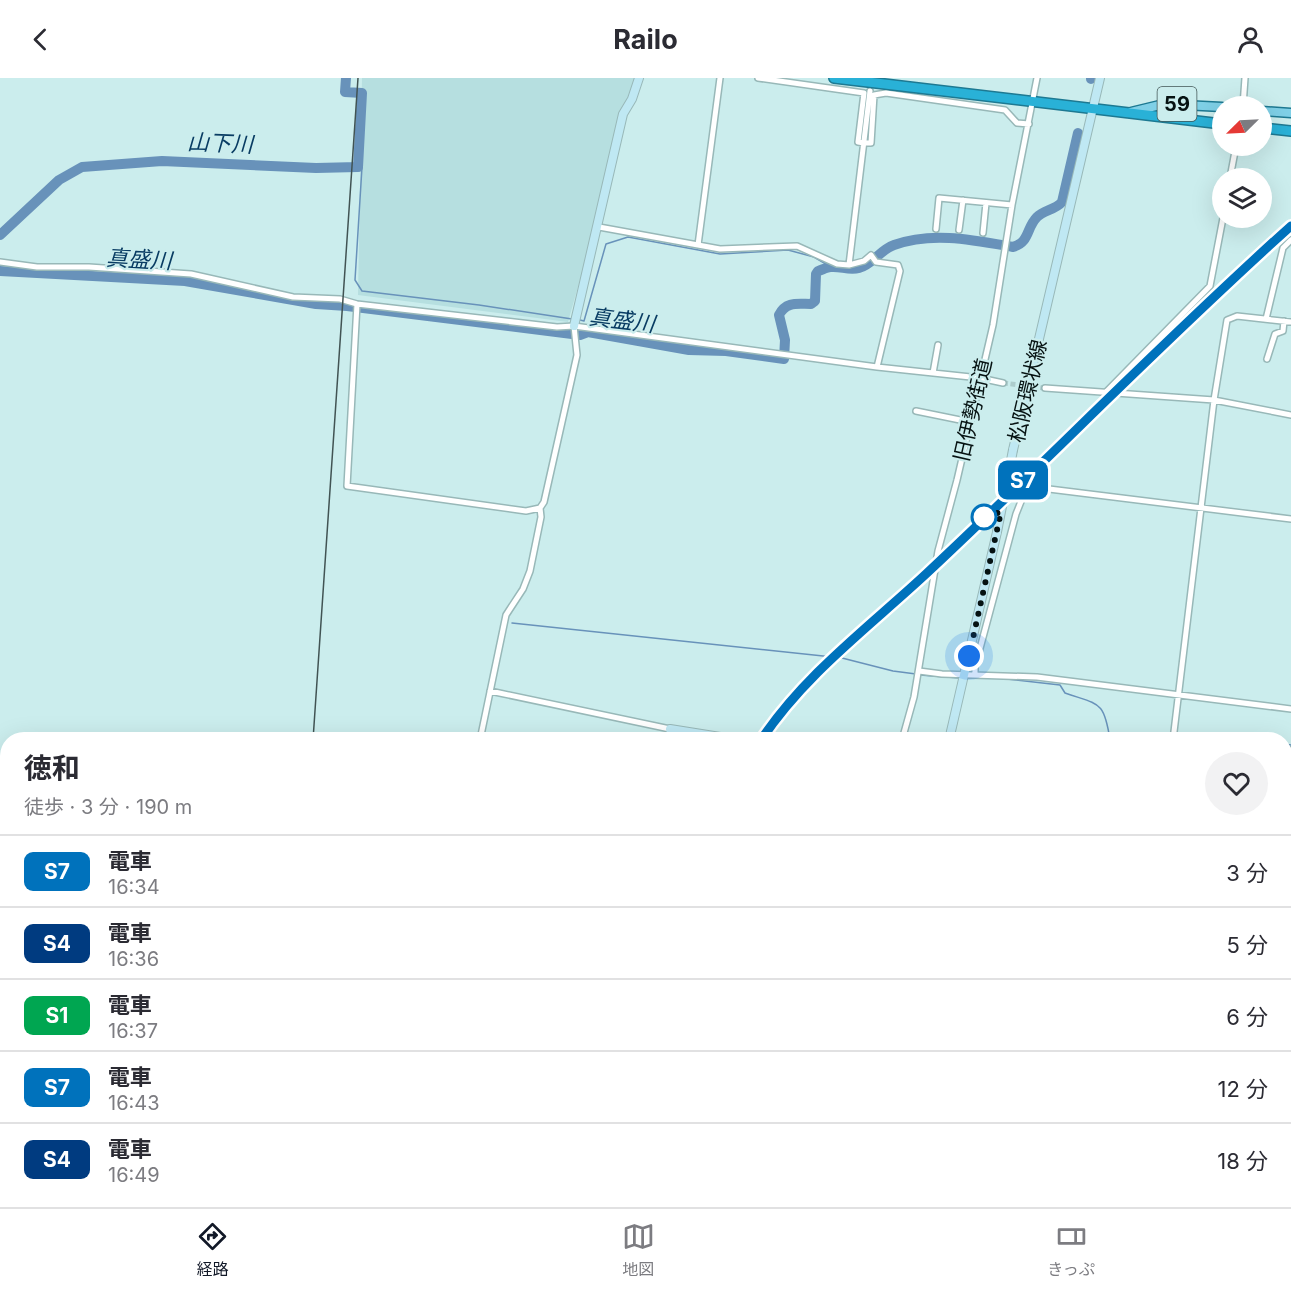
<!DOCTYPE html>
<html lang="ja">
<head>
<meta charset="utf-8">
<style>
	:root { --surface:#fff; --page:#f2f2f3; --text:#2b2b33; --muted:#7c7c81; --line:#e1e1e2; --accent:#111827 }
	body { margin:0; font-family:Inter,"Noto Sans JP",sans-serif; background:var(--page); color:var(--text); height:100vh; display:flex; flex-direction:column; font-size:22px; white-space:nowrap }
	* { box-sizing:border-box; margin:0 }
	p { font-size:20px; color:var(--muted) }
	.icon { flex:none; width:33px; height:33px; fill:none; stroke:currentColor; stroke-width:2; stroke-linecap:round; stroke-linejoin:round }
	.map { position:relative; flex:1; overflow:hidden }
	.drawer { position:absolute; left:0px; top:654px; width:1292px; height:476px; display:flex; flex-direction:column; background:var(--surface); border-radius:24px 24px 0 0; box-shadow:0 6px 24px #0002 }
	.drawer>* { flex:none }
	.badge { padding:0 12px; border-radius:9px; font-size:21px; line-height:39px }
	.needle { width:39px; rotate:246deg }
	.controls { position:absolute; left:1212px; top:18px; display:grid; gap:12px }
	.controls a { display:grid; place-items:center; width:60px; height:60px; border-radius:50%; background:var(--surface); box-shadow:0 6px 24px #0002; font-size:30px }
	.you { position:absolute; width:30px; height:30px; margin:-15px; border:4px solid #fff; border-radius:50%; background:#1a73e8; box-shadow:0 0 0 9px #1a73e833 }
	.map>.badge { position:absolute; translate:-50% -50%; box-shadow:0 0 0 3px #fff }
	.round { display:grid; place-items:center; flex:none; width:63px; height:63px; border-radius:32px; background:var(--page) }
	.headline { display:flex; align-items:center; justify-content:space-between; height:102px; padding:0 24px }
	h1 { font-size:28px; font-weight:700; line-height:45px }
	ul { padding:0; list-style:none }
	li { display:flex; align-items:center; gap:18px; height:72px; padding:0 24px; border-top:2px solid var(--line) }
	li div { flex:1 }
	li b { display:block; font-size:22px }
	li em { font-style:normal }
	li .badge { min-width:66px; font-weight:700; text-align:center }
	header { display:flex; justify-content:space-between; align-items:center; height:78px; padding:0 24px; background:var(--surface); font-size:27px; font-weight:700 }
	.tabs { display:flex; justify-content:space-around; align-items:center; height:84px; border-top:2px solid var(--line); background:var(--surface); font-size:16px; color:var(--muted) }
	.tabs a { display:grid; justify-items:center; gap:3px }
	.tabs .selected { color:var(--accent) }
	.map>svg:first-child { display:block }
	.built { fill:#b6dfe0 }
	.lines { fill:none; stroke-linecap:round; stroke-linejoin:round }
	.stream { stroke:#6892ba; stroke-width:1.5 }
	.river { stroke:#6892ba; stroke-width:10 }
	.street-tunnel { stroke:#adcccc; stroke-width:5; stroke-dasharray:5 2.5; stroke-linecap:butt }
	.street-casing { stroke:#98b8b8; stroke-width:8 }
	.secondary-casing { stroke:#98b8b8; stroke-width:10 }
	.primary-casing { stroke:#1d7992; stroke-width:11 }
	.highway-casing { stroke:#1d7992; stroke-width:12 }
	.street { stroke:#fff; stroke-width:5 }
	.secondary { stroke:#bfe8f3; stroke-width:8 }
	.primary { stroke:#7fd0e7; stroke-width:8 }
	.highway { stroke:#29b1d7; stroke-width:9 }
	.rail { stroke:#415353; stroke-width:1.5 }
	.secondary-bridge-casing { stroke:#98b8b8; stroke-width:10; stroke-linecap:butt }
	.secondary-bridge { stroke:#bfe8f3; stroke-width:8 }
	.line-casing { stroke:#fff; stroke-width:14 }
	.line { stroke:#0072bc; stroke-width:9 }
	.walk { stroke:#061212; stroke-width:6; stroke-dasharray:0 10.8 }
	.stop-dot { fill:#fff; stroke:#0072bc; stroke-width:3 }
	.labels { text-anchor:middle; stroke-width:4.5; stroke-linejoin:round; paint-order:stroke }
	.shield { fill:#cbeded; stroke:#415454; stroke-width:1.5 }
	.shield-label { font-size:20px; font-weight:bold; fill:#061212 }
	.street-label { font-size:21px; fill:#061212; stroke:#cbeded }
	.water-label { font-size:22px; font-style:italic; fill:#093c63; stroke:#cbeded }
</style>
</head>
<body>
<header><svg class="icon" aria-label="back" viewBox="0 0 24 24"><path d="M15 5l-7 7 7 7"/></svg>Railo<svg class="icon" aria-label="person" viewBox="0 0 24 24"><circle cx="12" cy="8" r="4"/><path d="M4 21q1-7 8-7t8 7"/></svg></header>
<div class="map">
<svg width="1291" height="1129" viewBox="0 0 1291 1129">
	<rect width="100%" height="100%" fill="#cbeded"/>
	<path class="built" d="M 362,0 L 637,0 L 568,244 L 358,217 Z"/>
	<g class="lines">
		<path class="stream" d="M 358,89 L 362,89 L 355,202 L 362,213 L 479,227 L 572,241
			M 580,242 L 584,243 L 606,166 L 628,159 L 720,176 L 788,172 L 814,179 L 831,189
			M 512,545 L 842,580 L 893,593 L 916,596
			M 920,597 L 960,600
			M 965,600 L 975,600
			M 1007,601 L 1060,607 L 1065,615 C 1099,627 1104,622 1110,662
			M 1284,666 L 1291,667
			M 821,1129 L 823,1122"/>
		<path class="river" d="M 1091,1 L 1091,0
			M 0,157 L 59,102 L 82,89 L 162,83 L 316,90 L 358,89 L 362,15 L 345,14 L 346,0
			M 0,193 L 185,203 L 316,226 L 347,228 L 580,257 L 588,254 L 689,272 L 726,273 L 784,281 L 785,262 L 779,237 C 786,223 798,226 811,226 L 815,223 L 816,196 L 818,193 C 822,192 827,189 831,189 C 841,188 849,193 859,190 C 873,186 880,172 894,167 C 932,153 974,162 1013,169 C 1030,164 1026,150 1037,139 C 1044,132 1055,132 1062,124 L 1078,55
			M 0,783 L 8,783
			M 0,1086 L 8,1086
			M 490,1122 L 490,1129"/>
		<path class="street-tunnel" d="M 1003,305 L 1045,310"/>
		<defs>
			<path id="street" d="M 758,0 L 864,15 L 858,64 L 864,65
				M 1243,28 L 1245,0
				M 864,65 L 871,65 L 874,17 L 886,15 L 1005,32 L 1017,45 L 1029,46
				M 1230,100 L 1236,68
				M 599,149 L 720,171 L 797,168 L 837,186 L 849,187 L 864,183 L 871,177 L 876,184 L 898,187 L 900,193 L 877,289
				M 936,151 L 939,120 L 1012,127
				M 959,152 L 963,122
				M 983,155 L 986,125
				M 698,167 L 720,0
				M 0,184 L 37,189 L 89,189 L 191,196 L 293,219 L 340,221 L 357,226 L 557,249 L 574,248 L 877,289 L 980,300 L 1003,305
				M 849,187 L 870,13
				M 357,226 L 347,408 L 526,433 L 540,430
				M 1266,241 L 1283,170 L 1291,162
				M 1267,281 L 1275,256 L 1283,253 L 1284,243
				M 933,295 L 938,267
				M 1045,310 L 1214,322 L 1291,337
				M 1106,314 L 1210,208 L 1223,140
				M 916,333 L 970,344
				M 919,593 L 942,596 L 1037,599 L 1291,631
				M 975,596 L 975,589 L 1016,436 L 1022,421 L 1035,407 L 1041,410 L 1291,441
				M 490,613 L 670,651 L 668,662
				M 322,658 L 341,662
				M 480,662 L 506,537 L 523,511 L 530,493 L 541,439 L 540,430 L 544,424 L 577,277 L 574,248
				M 902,662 L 914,619 L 938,473 L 957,402 L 993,247 L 1012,127 L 1037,0
				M 1173,662 L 1214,322 L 1227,242 L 1237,238 L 1291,244
				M 1284,671 L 1291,672
				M 1284,728 L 1290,711
				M 1291,762 L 1288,774 L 1291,802
				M 1284,813 L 1291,811
				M 1284,931 L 1291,932
				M 1284,1044 L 1291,1045
				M 0,1072 L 8,1072
				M 1284,1073 L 1291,1074
				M 0,1102 L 8,1103
				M 1284,1102 L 1291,1104
				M 350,1122 L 356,1129
				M 473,1122 L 477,1129
				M 513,1122 L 517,1129
				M 1161,1122 L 1170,1122
				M 1243,1122 L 1274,1125 L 1280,1129
				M 85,1129 L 86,1122
				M 91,1129 L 99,1122
				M 123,1129 L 125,1122
				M 155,1129 L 157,1122
				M 170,1129 L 171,1122
				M 387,1129 L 392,1122
				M 418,1129 L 419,1127 L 421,1129
				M 451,1129 L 457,1122
				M 531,1129 L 533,1122
				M 792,1129 L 793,1122
				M 1014,1129 L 1015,1122
				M 1035,1129 L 1037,1122
				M 1067,1129 L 1069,1122
				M 1096,1129 L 1097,1122
				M 1126,1129 L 1127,1122
				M 1200,1129 L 1200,1122"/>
			<path id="secondary" d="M 574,248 L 623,36 L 632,21 L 639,0
				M 1013,372 L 1100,0
				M 670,651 L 739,662
				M 949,662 L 997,454
				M 1284,951 L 1291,956
				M 901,1122 L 901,1129"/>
			<path id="primary" d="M 1262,33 L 1291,35
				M 1131,34 L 1164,26 L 1222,29"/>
			<path id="highway" d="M 834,0 L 1222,46
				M 1262,50 L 1291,53"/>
		</defs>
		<use href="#street" class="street-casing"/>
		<use href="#secondary" class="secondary-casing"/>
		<use href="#primary" class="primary-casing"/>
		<use href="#highway" class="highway-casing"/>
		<use href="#street" class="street"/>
		<use href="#secondary" class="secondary"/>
		<use href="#primary" class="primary"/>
		<use href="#highway" class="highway"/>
		<path class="rail" d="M 313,662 L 358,0
			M 761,662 C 807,594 872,548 930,492 C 1049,376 1168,260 1291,148
			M 278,1129 L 279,1122
			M 576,1129 L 582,1122"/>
		<defs>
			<path id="secondary-bridge" d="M 997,454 L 1013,372"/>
		</defs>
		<use href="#secondary-bridge" class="secondary-bridge-casing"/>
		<use href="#secondary-bridge" class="secondary-bridge"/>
	</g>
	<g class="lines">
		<defs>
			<path id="line" d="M 761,662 C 805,596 869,549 927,495 C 1049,381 1166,260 1291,148"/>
		</defs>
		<use href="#line" class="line-casing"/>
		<use href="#line" class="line"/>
		<path class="walk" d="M 969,578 L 1001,434 L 984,439"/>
	</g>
	<circle class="stop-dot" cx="984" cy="439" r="12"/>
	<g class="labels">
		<rect class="shield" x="1157.5" y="9" width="39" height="34" rx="4.5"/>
		<g class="shield-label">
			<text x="1177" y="33">59</text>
		</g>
		<g class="street-label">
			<text transform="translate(1028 313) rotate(-77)" y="7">松阪環状線</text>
			<text transform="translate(973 332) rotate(-77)" y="7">旧伊勢街道</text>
		</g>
		<g class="water-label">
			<text transform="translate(220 65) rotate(2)" y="8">山下川</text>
			<text transform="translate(139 181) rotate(3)" y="8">真盛川</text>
			<text transform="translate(622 242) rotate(7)" y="8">真盛川</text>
		</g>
	</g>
</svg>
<div class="controls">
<a><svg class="needle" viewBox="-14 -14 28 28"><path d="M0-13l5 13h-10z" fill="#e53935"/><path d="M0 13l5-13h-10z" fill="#7c7c81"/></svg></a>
<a><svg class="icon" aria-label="layers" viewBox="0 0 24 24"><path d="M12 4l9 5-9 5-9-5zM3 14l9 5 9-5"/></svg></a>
</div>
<div class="you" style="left:969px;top:578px"></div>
<b class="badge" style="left:1023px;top:402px;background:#0072bc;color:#fff">S7</b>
<section class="drawer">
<div class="headline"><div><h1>徳和</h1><p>徒歩 · 3 分 · 190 m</p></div><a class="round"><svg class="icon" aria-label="heart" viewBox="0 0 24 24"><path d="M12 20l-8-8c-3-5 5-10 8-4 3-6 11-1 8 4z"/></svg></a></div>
<ul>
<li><span class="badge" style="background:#0072bc;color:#fff">S7</span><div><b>電車</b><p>16:34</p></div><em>3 分</em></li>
<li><span class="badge" style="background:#003b80;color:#fff">S4</span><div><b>電車</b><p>16:36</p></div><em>5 分</em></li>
<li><span class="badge" style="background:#00a651;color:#fff">S1</span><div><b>電車</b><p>16:37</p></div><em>6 分</em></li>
<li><span class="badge" style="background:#0072bc;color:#fff">S7</span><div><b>電車</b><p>16:43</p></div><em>12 分</em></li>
<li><span class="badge" style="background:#003b80;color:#fff">S4</span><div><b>電車</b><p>16:49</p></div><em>18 分</em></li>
</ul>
</section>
</div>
<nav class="tabs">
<a class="selected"><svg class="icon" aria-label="directions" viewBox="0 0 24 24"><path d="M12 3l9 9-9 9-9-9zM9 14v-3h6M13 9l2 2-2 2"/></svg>経路</a>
<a><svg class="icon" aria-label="map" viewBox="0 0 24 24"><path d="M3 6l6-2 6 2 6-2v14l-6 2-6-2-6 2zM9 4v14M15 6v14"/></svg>地図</a>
<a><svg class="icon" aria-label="tickets" viewBox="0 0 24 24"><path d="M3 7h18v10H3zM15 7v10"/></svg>きっぷ</a>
</nav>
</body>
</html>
